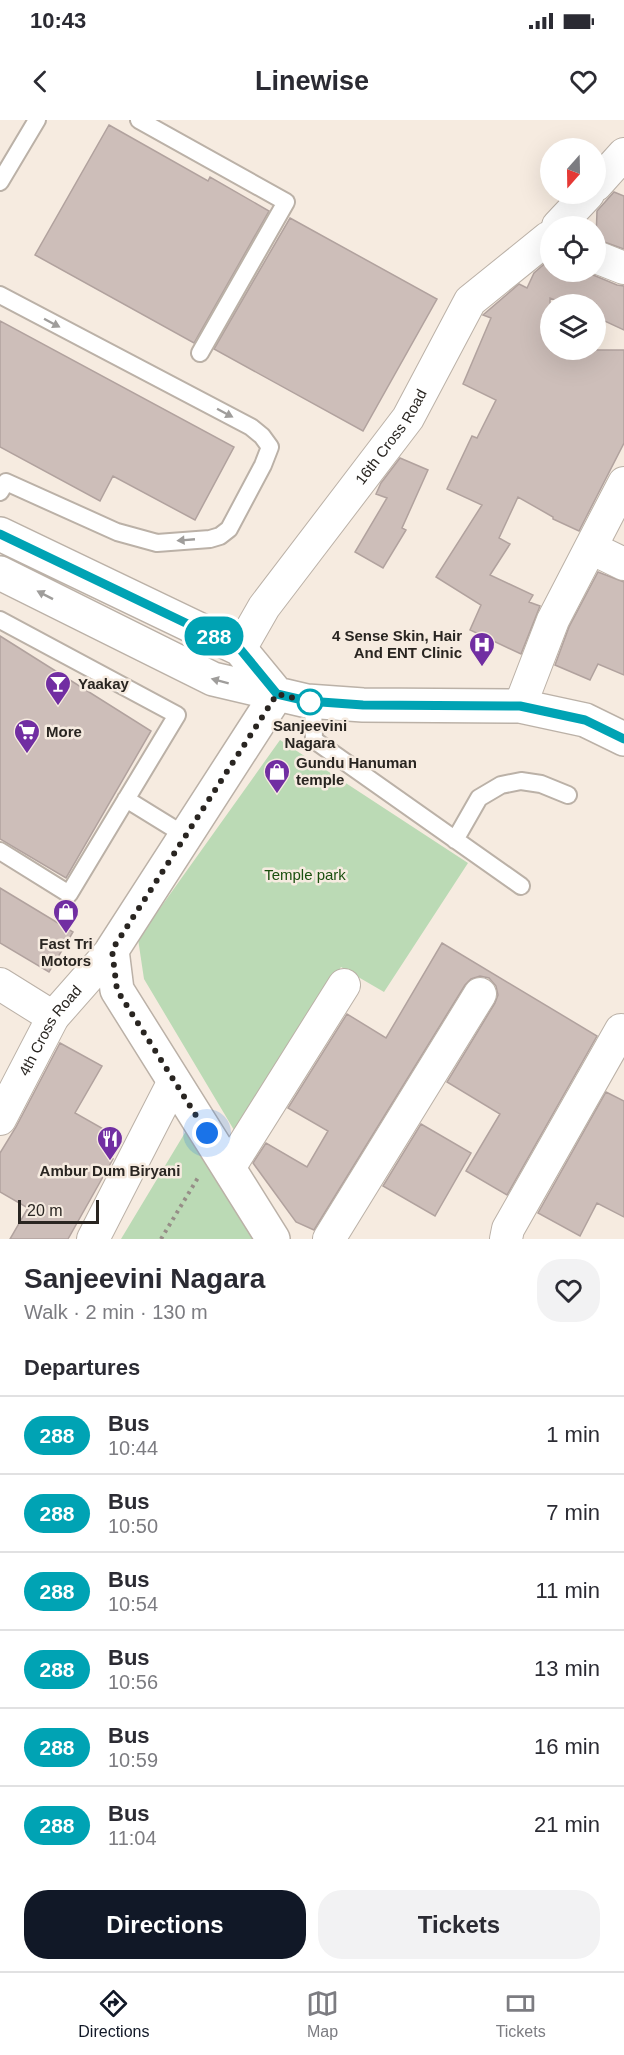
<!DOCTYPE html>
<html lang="en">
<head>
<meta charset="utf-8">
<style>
	:root { --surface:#fff; --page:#f2f2f3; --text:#2b2b33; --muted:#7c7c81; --line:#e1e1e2; --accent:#111827 }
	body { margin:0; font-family:Helvetica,sans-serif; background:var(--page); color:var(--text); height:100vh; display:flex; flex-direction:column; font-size:22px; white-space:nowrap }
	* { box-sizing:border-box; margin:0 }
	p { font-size:20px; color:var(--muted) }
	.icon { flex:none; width:33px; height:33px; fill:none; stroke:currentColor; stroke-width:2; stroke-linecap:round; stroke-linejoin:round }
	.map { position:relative; height:1119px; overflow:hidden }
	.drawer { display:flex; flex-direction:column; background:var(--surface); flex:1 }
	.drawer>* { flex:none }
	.badge { padding:0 12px; border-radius:20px; font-size:21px; line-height:39px }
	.needle { width:39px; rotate:200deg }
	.buttons { position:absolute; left:540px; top:18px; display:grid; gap:12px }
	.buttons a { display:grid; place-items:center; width:66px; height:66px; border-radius:50%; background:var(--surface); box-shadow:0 6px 24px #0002; font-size:30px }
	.scale { position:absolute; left:18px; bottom:15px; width:81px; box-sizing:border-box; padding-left:6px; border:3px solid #292521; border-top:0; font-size:16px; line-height:21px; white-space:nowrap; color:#292521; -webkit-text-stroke:4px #f6ebe0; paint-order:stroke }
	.you { position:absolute; width:30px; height:30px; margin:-15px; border:4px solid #fff; border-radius:50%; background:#1a73e8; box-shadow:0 0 0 9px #1a73e833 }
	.map>.badge { position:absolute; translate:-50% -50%; box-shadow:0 0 0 3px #fff }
	h2 { padding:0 24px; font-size:22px; line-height:54px }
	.round { display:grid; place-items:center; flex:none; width:63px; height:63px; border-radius:24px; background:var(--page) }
	.head { display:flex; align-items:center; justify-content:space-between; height:102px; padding:0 24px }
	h1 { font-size:28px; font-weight:700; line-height:45px }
	.cta { display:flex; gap:12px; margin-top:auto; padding:12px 24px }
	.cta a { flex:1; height:69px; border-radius:24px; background:var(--accent); color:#fff; font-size:24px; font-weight:700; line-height:69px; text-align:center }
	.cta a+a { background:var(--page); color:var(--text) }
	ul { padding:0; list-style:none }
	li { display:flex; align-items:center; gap:18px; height:78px; padding:0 24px; border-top:2px solid var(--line) }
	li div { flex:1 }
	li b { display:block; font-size:22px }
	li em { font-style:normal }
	li .badge { min-width:66px; font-weight:700; text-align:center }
	.status { display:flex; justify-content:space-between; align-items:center; height:42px; padding:0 30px; background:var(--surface); direction:ltr }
	.status svg { height:16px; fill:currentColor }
	header { display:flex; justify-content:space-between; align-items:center; height:78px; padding:0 24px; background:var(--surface); font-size:27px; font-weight:700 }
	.dock { display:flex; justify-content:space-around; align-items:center; height:84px; border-top:2px solid var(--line); background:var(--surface); font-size:16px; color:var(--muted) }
	.dock a { display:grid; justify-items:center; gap:3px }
	.dock .current { color:var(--accent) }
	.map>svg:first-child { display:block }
	.green { fill:#bbdab5 }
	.building { fill:#cdbeb9; stroke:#b1a29e; stroke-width:1.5 }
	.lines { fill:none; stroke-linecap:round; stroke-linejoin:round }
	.lane-casing { stroke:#bbb1a7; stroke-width:20 }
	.street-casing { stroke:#bbb1a7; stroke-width:34 }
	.secondary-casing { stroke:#bbb1a7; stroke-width:36 }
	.path { stroke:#968e87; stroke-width:4; stroke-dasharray:3 4.5; stroke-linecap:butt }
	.lane { stroke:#fff; stroke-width:16 }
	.street { stroke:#fff; stroke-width:32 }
	.secondary { stroke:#fff; stroke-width:33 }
	.oneway { fill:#9f9d9b }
	.line-casing { stroke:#fff; stroke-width:14 }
	.line { stroke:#00a3b4; stroke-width:9 }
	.walk { stroke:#292521; stroke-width:6; stroke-dasharray:0 10.8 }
	.stop-dot { fill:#fff; stroke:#00a3b4; stroke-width:3 }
	.labels { text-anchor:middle; stroke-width:5; stroke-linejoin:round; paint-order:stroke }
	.street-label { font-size:15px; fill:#292521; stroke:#f6ebe0 }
	.poi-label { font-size:15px; font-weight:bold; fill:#292521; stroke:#f6ebe0; text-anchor:start }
	.stop-label { font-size:15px; font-weight:bold; fill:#292521; stroke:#f6ebe0 }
	.park-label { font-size:15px; fill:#1a4f0e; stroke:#f6ebe0 }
</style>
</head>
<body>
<div class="status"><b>10:43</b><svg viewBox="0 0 49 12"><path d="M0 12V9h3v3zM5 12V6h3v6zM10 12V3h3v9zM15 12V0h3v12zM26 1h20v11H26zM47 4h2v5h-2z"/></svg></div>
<header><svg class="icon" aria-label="back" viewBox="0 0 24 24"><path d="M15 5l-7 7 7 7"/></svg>Linewise<svg class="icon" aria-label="heart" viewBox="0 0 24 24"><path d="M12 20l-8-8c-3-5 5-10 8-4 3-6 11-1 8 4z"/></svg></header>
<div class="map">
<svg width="624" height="1119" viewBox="0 0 624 1119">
	<rect width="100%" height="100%" fill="#f6ebe0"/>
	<path class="green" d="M 280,620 L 468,743 L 384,872 L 341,847 L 237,1015 L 144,859 L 138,819 Z
		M 189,1006 L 263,1119 L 121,1119 Z"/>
	<path class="building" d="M 109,5 L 208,61 L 210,57 L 269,91 L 194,223 L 35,135 Z
		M 614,72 L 624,76 L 624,129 L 596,119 L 597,91 Z
		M 290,98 L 437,179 L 363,311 L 214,229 Z
		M 550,139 L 550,152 L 586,152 L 617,165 L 624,166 L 624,210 L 596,197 L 596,184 L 566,184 L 550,178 L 550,230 L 624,230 L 624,323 L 579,411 L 553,399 L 553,397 L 518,377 L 499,418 L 510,424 L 490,455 L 533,475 L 529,482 L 540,486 L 521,534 L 470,510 L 481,485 L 436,457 L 482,385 L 447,369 L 472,316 L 477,318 L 496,280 L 463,264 L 491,198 L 483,195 L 519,164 L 527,168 L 534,153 Z
		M 0,201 L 234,327 L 195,400 L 113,356 L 100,381 L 0,327 Z
		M 400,338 L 428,350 L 402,408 L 406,410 L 383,448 L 355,432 L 387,378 L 376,374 L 381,363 Z
		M 598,452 L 624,462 L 624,555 L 598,544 L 590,560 L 555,545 L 569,507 Z
		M 0,516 L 151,611 L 66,758 L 0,719 Z
		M 0,768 L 73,812 L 49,852 L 0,823 Z
		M 442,823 L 597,916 L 507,1075 L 466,1051 L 500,994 L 447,962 L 495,883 L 498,875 L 496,866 L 489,858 L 480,856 L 471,859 L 465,865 L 314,1110 L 296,1102 L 253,1043 L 266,1023 L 307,1047 L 328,1011 L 288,988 L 347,894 L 386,918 Z
		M 60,923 L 102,946 L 75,993 L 121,1019 L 110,1038 L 113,1039 L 68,1119 L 10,1119 L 28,1088 L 0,1072 L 0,1033 L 16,1007 Z
		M 606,972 L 624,981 L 624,1097 L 597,1083 L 580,1116 L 538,1093 Z
		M 421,1004 L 471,1033 L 435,1096 L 383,1066 Z"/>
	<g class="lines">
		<defs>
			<path id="lane" d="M 139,0 L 286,82 L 200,233
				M 0,62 L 37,0
				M 0,175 L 251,307 L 262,316 L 270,327 L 263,345 L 229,409 L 220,416 L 210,419 L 157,423 L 117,412 L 6,362 L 0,372
				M 0,500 L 177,595 L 69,774 L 0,731
				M 313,582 L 314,620 L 521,766
				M 126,679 L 186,716
				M 455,720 L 479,678 L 501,665 L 521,661 L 541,664 L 568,675"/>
			<g id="street">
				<path d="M 596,65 L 624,34"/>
				<path d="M 558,106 L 588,74"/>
				<path d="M 596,137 L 624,148"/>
				<path d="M 591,428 L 624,444"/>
				<path id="s1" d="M 240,529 L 264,487 L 408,298 L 470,181 L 548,118 L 550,119"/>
				<path d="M 520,586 L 553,500 L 624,363"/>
				<path d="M 0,864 L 53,897"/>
				<path id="s2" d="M 0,999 L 53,897 L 112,830"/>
				<path d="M 229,1048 L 344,865"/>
				<path d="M 93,1119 L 174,961"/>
				<path d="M 329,1119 L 480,874"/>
				<path d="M 506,1119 L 508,1109 L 621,910"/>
			</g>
			<path id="secondary" d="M 0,414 L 240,529 L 277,574
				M 0,453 L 213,559 L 307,581 L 363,585 L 520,586 L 585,600 L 624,619
				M 273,1119 L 117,870 L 112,830 L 277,574"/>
		</defs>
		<use href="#lane" class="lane-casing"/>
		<use href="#street" class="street-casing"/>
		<use href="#secondary" class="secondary-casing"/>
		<path class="path" d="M 161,1119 L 199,1056"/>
		<use href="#lane" class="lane"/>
		<use href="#street" class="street"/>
		<use href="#secondary" class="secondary"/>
	</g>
	<defs><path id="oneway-solid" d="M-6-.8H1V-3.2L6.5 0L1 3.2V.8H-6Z" transform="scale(1.5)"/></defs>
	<g class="oneway">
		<use href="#oneway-solid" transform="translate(52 203) rotate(28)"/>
		<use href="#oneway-solid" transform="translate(225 293) rotate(28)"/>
		<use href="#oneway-solid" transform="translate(186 420) rotate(175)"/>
		<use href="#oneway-solid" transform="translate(45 475) rotate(-153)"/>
		<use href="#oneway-solid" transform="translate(220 561) rotate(-165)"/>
	</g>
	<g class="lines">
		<defs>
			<path id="line" d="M 0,414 L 240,529 L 277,574 L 307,581 L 363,585 L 520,586 L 585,600 L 624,619"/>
		</defs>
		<use href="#line" class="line-casing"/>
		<use href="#line" class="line"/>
		<path class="walk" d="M 207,1013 L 117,870 L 112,830 L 277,574 L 310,582"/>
	</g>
	<defs>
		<symbol id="hospital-pin" viewBox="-11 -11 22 30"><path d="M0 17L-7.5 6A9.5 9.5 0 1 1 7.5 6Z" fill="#712ea2" stroke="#f6ebe0"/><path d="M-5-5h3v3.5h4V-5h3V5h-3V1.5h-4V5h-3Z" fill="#fff"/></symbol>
		<symbol id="bar-pin" viewBox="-11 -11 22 30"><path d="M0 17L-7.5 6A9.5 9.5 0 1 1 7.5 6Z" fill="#712ea2" stroke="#f6ebe0"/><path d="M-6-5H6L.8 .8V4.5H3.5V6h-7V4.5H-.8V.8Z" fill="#fff"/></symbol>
		<symbol id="supermarket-pin" viewBox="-11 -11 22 30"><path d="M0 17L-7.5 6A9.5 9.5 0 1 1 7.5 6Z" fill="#712ea2" stroke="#f6ebe0"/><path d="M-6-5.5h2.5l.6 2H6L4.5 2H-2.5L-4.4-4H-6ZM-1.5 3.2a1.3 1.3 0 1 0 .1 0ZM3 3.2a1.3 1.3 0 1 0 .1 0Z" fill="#fff"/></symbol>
		<symbol id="shop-pin" viewBox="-11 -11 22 30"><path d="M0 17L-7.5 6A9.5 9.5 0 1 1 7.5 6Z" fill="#712ea2" stroke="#f6ebe0"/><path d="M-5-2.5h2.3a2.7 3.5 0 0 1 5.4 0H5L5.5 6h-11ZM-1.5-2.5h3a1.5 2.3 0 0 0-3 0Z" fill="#fff"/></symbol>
		<symbol id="restaurant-pin" viewBox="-11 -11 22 30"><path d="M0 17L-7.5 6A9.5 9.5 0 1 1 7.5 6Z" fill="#712ea2" stroke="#f6ebe0"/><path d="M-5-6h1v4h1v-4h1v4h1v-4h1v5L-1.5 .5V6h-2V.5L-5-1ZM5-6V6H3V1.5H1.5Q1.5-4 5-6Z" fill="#fff"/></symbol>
	</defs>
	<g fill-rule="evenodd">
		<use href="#hospital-pin" x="467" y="510" width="30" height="40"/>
		<use href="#bar-pin" x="43" y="549" width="30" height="40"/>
		<use href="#supermarket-pin" x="12" y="597" width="30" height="40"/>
		<use href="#shop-pin" x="262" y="637" width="30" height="40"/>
		<use href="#shop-pin" x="51" y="777" width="30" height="40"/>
		<use href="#restaurant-pin" x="95" y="1004" width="30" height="40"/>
	</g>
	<circle class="stop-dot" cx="310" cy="582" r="12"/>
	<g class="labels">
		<g class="street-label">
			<text dy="5" stroke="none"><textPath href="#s1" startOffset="261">16th Cross Road</textPath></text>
			<text dy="5" stroke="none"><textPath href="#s2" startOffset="102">4th Cross Road</textPath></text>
		</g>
		<g class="poi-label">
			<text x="462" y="521" text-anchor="end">4 Sense Skin, Hair<tspan x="462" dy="17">And ENT Clinic</tspan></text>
			<text x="78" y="569">Yaakay</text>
			<text x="46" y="617">More</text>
			<text x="296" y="648">Gundu Hanuman<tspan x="296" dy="17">temple</tspan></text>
			<text x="66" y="829" text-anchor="middle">Fast Tri<tspan x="66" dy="17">Motors</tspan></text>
			<text x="110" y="1056" text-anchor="middle">Ambur Dum Biryani</text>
		</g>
		<g class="stop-label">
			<text x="310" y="611">Sanjeevini<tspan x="310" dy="17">Nagara</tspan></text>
		</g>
		<g class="park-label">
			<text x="305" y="760">Temple park</text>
		</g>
	</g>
</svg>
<div class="buttons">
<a><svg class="needle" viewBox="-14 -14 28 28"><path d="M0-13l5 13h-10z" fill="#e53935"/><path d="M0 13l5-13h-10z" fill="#7c7c81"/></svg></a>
<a><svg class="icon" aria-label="locate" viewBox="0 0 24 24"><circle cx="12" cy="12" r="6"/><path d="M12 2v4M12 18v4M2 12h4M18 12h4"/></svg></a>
<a><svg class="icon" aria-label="layers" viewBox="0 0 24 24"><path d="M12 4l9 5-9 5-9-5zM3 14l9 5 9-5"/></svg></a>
</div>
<div class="scale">20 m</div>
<div class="you" style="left:207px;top:1013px"></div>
<b class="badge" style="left:214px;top:516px;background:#00a3b4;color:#fff">288</b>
</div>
<section class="drawer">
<div class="head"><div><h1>Sanjeevini Nagara</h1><p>Walk · 2 min · 130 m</p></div><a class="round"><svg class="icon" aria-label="heart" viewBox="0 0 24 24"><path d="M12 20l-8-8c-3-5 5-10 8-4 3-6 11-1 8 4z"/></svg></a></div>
<h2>Departures</h2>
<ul>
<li><span class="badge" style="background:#00a3b4;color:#fff">288</span><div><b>Bus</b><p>10:44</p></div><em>1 min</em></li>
<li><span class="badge" style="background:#00a3b4;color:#fff">288</span><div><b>Bus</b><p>10:50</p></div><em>7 min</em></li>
<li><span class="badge" style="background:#00a3b4;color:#fff">288</span><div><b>Bus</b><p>10:54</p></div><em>11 min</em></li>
<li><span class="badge" style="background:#00a3b4;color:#fff">288</span><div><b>Bus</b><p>10:56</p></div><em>13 min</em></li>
<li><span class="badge" style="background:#00a3b4;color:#fff">288</span><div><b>Bus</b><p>10:59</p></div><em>16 min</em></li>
<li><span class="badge" style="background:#00a3b4;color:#fff">288</span><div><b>Bus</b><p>11:04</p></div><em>21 min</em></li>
</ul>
<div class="cta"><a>Directions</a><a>Tickets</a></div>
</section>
<nav class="dock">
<a class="current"><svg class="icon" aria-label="directions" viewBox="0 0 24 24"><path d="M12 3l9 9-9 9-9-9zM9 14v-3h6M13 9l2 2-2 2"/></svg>Directions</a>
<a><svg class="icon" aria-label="map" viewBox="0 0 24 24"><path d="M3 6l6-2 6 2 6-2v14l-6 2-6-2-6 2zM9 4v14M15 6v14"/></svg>Map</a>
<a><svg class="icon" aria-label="tickets" viewBox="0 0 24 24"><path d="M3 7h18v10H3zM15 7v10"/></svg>Tickets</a>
</nav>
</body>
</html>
